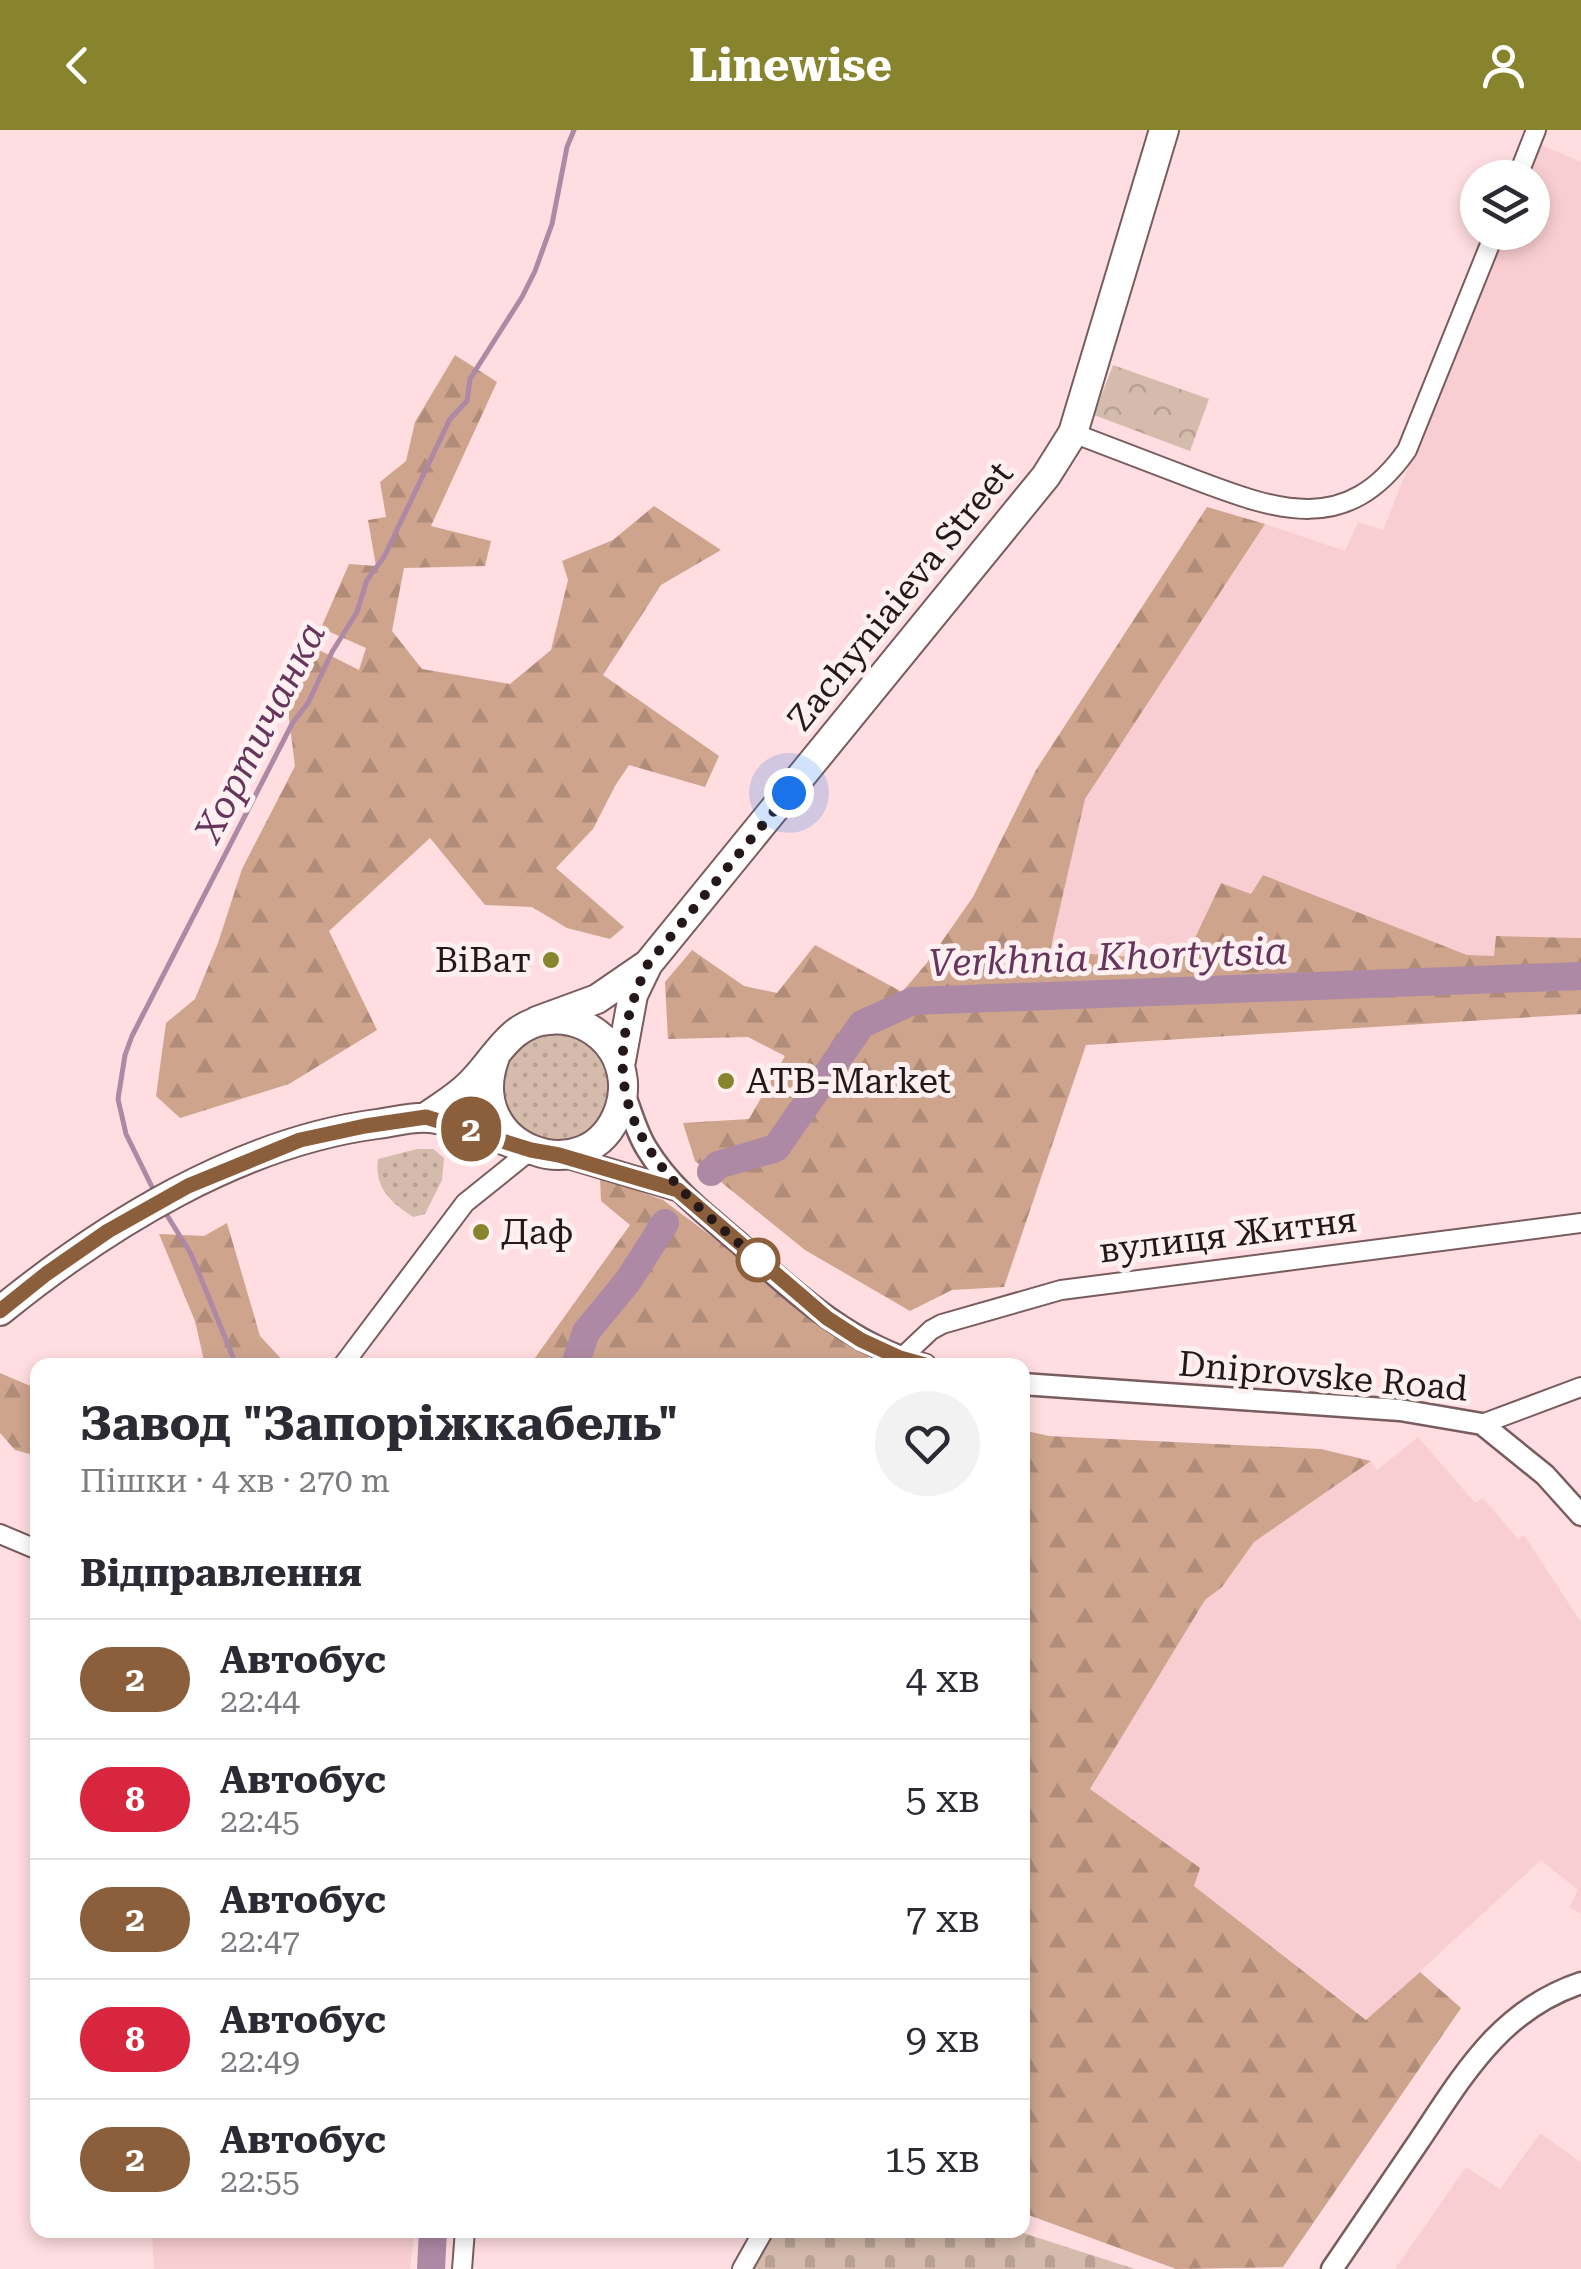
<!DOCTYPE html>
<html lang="uk">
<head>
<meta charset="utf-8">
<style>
	:root { --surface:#fff; --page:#f2f2f3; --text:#2b2b33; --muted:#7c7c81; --line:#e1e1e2; --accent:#88842d }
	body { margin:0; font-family:"Roboto Serif",serif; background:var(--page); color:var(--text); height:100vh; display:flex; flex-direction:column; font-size:38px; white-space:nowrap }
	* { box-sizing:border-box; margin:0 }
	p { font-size:32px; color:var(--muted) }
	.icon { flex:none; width:55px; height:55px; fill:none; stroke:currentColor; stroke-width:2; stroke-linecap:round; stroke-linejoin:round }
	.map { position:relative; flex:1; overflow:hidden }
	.sheet { position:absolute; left:30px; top:1228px; width:1000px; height:880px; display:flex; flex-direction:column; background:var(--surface); border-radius:20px; box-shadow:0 5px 15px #0003 }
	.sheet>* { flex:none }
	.badge { padding:0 20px; border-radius:32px; font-size:35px; line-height:65px }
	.controls { position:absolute; left:1460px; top:30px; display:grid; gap:20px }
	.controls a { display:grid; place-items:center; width:90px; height:90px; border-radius:50%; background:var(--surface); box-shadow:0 5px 15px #0003; font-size:50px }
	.you { position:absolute; width:50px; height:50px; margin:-25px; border:8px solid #fff; border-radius:50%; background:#1a73e8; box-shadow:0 0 0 15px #1a73e833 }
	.map>.badge { position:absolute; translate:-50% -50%; box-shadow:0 0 0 5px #fff }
	h2 { padding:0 50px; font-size:38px; line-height:90px }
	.round { display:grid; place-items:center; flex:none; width:105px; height:105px; border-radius:52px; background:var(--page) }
	.overview { display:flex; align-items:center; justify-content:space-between; height:170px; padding:0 50px }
	h1 { font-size:48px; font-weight:700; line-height:75px }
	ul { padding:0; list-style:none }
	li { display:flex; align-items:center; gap:30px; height:120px; padding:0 50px; border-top:2px solid var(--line) }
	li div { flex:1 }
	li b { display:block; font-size:38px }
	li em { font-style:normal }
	li .badge { min-width:110px; font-weight:700; text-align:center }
	header { display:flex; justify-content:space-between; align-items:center; height:130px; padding:0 50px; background:var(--accent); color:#fff; font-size:45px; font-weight:700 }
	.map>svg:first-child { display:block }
	.built { fill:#f9ced2 }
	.grass { fill:url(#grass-dots) }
	.forest { fill:url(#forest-firs) }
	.cemetery { fill:url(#cemetery-stones) }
	.park { fill:url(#park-crowns) }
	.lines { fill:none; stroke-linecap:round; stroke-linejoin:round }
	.stream { stroke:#ae89a5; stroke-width:5 }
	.river { stroke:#ae89a5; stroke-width:28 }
	.minor-casing { stroke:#785c5e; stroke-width:22 }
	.tertiary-casing { stroke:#785c5e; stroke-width:25 }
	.primary-casing { stroke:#785c5e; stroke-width:32 }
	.minor { stroke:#fff; stroke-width:18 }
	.tertiary { stroke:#fff; stroke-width:20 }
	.primary { stroke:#fff; stroke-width:28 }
	.line-casing { stroke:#fff; stroke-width:22 }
	.line { stroke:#8b5e3c; stroke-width:15 }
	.walk { stroke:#241819; stroke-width:10; stroke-dasharray:0 18 }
	.poi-dot { fill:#88842d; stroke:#fef0f1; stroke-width:4 }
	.stop-dot { fill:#fff; stroke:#8b5e3c; stroke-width:5 }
	.labels { text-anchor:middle; stroke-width:10; stroke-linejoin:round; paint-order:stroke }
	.street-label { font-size:35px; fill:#241819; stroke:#fef0f1 }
	.poi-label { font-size:35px; fill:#241819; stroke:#fef0f1; text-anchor:start }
	.water-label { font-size:38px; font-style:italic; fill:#66355c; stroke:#fef0f1 }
</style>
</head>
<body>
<header><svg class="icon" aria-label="back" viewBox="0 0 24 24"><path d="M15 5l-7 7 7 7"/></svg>Linewise<svg class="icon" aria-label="person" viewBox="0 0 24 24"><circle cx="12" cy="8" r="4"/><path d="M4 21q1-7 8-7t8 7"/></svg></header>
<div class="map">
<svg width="1581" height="2139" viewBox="0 0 1581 2139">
	<defs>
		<pattern id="grass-dots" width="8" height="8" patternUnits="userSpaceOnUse" patternTransform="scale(2.5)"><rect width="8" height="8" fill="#d5bbac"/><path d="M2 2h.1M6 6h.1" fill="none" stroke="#b7a093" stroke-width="1.8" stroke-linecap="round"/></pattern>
		<pattern id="forest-firs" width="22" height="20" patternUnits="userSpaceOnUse" patternTransform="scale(2.5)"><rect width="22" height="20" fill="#cea48d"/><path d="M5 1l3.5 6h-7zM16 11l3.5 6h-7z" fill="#b18c79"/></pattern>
		<pattern id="cemetery-stones" width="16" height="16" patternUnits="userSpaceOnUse" patternTransform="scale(2.5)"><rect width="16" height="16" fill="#d5bbac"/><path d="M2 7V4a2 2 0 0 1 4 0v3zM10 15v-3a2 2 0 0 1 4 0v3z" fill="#b7a093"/></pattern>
		<pattern id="park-crowns" width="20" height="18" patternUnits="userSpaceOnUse" patternTransform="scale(2.5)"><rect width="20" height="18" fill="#d5bbac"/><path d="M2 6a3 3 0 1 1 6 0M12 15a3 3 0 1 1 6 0" fill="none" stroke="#b7a093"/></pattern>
	</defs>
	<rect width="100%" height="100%" fill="#ffdde0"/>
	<path class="built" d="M 1537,13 L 1581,32 L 1581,808 L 1496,806 L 1494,826 L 1467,825 L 1263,745 L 1251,764 L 1221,753 L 1192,814 L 1175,830 L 1050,821 L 1085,669 L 1265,394 L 1345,421 L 1358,392 L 1383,400 L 1502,103 L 1532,102 L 1532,48 L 1524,47 Z
		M 1418,1307 L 1475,1373 L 1483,1368 L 1518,1409 L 1524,1405 L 1581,1492 L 1581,1784 L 1569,1777 L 1578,1760 L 1541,1730 L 1367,1890 L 1194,1756 L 1090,1659 L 1205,1470 L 1222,1457 L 1253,1412 L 1371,1331 L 1377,1340 Z
		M 1540,2003 L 1581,2032 L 1581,2139 L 1395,2139 L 1466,2037 L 1500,2059 Z
		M 152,2100 L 415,2100 L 410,2139 L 154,2139 Z"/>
	<path class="grass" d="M 552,901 C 585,907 608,921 609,957 C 610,965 611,973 608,981 C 603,993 589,1002 580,1011 L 533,1013 L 500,979 L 503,932 L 529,908 Z
		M 417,1019 L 433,1019 L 444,1028 L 442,1050 L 425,1084 L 413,1087 C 391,1072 374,1058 378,1029 Z"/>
	<path class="forest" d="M 455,225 L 497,252 L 431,396 L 491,411 L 485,436 L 404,438 L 392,501 L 422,539 L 510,554 L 551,520 L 568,450 L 562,431 L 613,410 L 654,376 L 721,420 L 661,455 L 603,545 L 719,626 L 705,657 L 629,635 L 615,656 L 593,699 L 556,738 L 624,797 L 610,809 L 567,798 L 532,777 L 485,775 L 430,708 L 329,801 L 377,900 L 289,954 L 180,988 L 156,966 L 166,893 L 195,869 L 218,813 L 242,739 L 295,636 L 284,548 L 303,512 L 359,540 L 366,518 L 321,498 L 349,434 L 376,436 L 368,390 L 386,387 L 380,352 L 406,331 L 415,292 Z
		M 1207,377 L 1265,394 L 1085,669 L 1050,821 L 1174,830 L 1192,814 L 1221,753 L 1251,764 L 1263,745 L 1467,825 L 1494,826 L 1496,806 L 1581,808 L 1581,884 L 1086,915 L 1004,1157 L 952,1160 L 910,1181 L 805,1120 L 695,1031 L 683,993 L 749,989 L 785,926 L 748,907 L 668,909 L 665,852 L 692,820 L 744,856 L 777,863 L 815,815 L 902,862 L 926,834 L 973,767 L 1036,640 Z
		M 600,1047 L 663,1070 L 870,1225 L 862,1235 L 513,1235 L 515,1232 L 532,1232 L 630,1095 L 601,1071 Z
		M 227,1093 L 260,1206 L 287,1235 L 205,1235 L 195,1191 L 159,1104 L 204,1106 Z
		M 0,1243 L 35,1258 L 37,1256 L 37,1326 L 15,1320 L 0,1303 Z
		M 1022,1300 L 1049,1306 L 1321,1319 L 1371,1331 L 1254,1412 L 1222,1457 L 1205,1470 L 1090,1659 L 1200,1738 L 1194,1756 L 1366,1890 L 1420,1842 L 1461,1878 L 1283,2137 L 1176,2139 L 1023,2083 Z"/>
	<path class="cemetery" d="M 774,2100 L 1014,2100 L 1135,2139 L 753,2139 Z"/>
	<path class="park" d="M 1113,235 L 1209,269 L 1190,321 L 1094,285 Z"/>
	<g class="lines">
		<path class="stream" d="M 155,1063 L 126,1004 L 118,969 L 125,925 L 132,906 L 293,592 L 308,573 L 332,522 L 357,482 L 367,450 L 384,427 L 450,289 L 467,271 L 470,249 L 522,167 L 535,141 L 552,94 L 567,17 L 574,0
			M 165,1082 L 191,1124 L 233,1227 L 233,1235"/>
		<path class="river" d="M 711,1042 L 718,1035 L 776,1018 L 862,894 L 913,871 L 1581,846
			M 575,1235 L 586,1202 L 628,1151 L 665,1093 L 660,1099
			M 431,2139 L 433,2100"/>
		<defs>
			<path id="minor" d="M 1517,48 L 1536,0
				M 1073,303 C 1114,319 1155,334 1196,350 C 1278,381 1347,406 1407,320 L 1495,102
				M 343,1235 L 465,1073 L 531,1020
				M 894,1235 L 931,1200 L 942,1194 L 1061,1160 L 1581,1093
				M 1482,1294 L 1581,1257
				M 0,1404 L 38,1420
				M 462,2139 L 465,2100
				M 742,2139 L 764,2100"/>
			<path id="tertiary" d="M 623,961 C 631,980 636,1002 647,1019 C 670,1057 705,1084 739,1113 C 795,1163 850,1215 925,1235
				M 560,1025 L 678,1060
				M 1022,1254 L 1400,1280 L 1482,1294 L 1545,1345 L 1581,1385
				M 1332,2139 C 1361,2096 1390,2054 1419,2011 C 1464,1944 1500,1880 1581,1853"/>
			<path id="primary" d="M 537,891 L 597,869 L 648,834 L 1046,346 L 1073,303 L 1164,0
				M 620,936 L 633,865 L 647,836
				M 426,987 C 442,976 461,965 474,950 C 497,926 511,893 548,890 C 574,887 599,899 613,921 C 624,939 626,961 619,980 C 589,1065 460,1019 495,927
				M 0,1181 C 106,1095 240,1012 377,994 C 393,992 413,986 430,988 C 464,993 498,1009 531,1020"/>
		</defs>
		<use href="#minor" class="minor-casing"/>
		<use href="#tertiary" class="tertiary-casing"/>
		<use href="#primary" class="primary-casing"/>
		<use href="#minor" class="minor"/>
		<use href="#tertiary" class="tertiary"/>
		<use href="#primary" class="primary"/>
	</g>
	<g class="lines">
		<defs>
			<path id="line" d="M 0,1181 L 46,1144 L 108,1101 L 188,1056 L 300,1010 L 365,996 L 426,987 L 531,1020 L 559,1025 L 678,1060 L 827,1188 L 861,1210 L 900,1228 L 925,1235"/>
		</defs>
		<use href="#line" class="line-casing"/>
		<use href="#line" class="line"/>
		<path class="walk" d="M 758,1130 L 769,1139 C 664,1049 578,983 648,834 L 789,663"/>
	</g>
	<g class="poi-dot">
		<circle cx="551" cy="830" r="10"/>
		<circle cx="726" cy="951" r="10"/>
		<circle cx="481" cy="1102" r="10"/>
	</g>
	<circle class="stop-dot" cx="758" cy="1130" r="20"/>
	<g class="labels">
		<g class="street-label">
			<text transform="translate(900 466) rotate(-51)" y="12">Zachyniaieva Street</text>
			<text transform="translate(1228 1105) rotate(-7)" y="12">вулиця Житня</text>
			<text transform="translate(1323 1246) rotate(5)" y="12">Dniprovske Road</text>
		</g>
		<g class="poi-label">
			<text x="531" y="842" text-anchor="end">ВіВат</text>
			<text x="746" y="963">ATB-Market</text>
			<text x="501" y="1114">Даф</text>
		</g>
		<g class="water-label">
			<text transform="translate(260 602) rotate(-63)" y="13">Хортичанка</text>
			<text transform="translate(1108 827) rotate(-2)" y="13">Verkhnia Khortytsia</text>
		</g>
	</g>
</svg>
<div class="controls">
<a><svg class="icon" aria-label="layers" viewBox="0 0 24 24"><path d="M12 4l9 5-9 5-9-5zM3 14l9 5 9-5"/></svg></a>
</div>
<div class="you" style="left:789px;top:663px"></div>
<b class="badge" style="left:471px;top:999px;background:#8b5e3c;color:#fff">2</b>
<section class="sheet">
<div class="overview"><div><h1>Завод &quot;Запоріжкабель&quot;</h1><p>Пішки · 4 хв · 270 m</p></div><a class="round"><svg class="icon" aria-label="heart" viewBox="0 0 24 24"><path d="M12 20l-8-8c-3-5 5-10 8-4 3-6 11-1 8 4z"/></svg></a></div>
<h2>Відправлення</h2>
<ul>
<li><span class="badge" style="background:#8b5e3c;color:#fff">2</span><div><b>Автобус</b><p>22:44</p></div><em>4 хв</em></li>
<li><span class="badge" style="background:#d7263d;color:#fff">8</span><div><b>Автобус</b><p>22:45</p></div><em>5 хв</em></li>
<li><span class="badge" style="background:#8b5e3c;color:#fff">2</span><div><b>Автобус</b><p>22:47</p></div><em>7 хв</em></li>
<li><span class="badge" style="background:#d7263d;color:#fff">8</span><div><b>Автобус</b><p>22:49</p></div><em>9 хв</em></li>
<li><span class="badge" style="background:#8b5e3c;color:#fff">2</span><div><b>Автобус</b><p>22:55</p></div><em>15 хв</em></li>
</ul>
</section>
</div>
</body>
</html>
